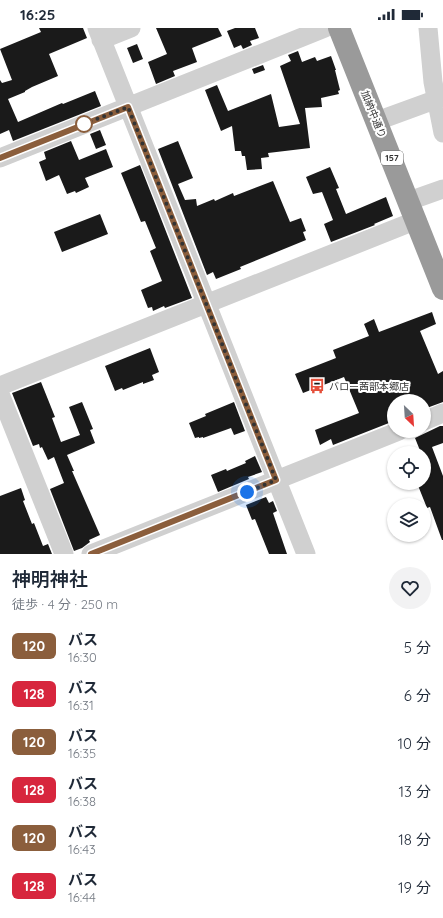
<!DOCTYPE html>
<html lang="ja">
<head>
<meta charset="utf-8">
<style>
	:root { --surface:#fff; --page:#f2f2f3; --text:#1f2937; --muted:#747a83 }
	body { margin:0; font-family:Quicksand,"Noto Sans JP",sans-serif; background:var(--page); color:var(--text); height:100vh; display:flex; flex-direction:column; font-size:15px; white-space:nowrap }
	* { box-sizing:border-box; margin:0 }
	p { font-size:13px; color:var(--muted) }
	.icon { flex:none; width:22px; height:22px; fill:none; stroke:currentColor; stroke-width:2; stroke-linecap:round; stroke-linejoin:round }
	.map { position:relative; height:526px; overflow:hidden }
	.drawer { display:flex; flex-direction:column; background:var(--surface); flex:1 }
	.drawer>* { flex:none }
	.badge { padding:0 8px; border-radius:6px; font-size:14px; line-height:26px }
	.needle { width:26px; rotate:155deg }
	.tools { position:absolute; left:387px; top:366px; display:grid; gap:8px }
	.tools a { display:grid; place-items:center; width:44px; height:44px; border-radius:50%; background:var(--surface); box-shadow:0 1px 3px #0004; font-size:20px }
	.you { position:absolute; width:20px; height:20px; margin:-10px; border:3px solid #fff; border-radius:50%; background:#1a73e8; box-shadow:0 0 0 6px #1a73e833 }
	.map>.badge { position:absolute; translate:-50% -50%; box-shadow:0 0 0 2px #fff }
	.round { display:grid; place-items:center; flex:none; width:42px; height:42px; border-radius:21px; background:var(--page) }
	.summary { display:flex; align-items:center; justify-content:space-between; height:68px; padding:0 12px }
	h1 { font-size:19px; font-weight:600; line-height:30px }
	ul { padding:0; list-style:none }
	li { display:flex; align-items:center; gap:12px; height:48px; padding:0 12px }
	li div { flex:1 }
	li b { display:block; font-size:15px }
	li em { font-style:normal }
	li .badge { min-width:44px; font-weight:700; text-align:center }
	.status { display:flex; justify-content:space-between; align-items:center; height:28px; padding:0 20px; background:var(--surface); direction:ltr }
	.status svg { height:11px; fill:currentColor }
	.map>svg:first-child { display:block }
	.building { fill:#1a1a1a }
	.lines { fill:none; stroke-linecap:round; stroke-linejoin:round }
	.minor { stroke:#d0d0d0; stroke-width:19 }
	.highway { stroke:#9a9a9a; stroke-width:22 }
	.line-casing { stroke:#fff; stroke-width:9 }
	.line { stroke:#8b5e3c; stroke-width:6 }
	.walk { stroke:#333; stroke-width:4; stroke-dasharray:0 7.2 }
	.stop-dot { fill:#fff; stroke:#8b5e3c; stroke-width:2 }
	.labels { text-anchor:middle; stroke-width:4; stroke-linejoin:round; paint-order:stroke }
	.shield { fill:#fff; stroke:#707070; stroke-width:1 }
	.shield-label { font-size:9px; font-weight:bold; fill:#333 }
	.street-label { font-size:10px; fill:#333; stroke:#fff }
	.poi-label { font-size:10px; fill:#333; stroke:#fff; text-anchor:start }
</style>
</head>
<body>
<div class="status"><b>16:25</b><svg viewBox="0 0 49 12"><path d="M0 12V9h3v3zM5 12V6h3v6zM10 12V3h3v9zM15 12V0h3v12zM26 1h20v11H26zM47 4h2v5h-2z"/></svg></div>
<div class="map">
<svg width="443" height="526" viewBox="0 0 443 526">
	<rect width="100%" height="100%" fill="#fff"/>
	<path class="building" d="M 39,0 L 83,0 L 87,10 L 49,26 L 58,48 L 32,59 L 25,63 L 25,64 L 8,71 L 18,94 L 62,75 L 63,76 L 95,63 L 101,78 L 13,113 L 9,102 L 0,106 L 0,52 L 2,55 L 12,52 L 0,21 L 41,4 Z
		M 156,0 L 218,0 L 222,8 L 192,20 L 197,34 L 173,43 L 175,48 L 156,56 L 148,34 L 167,26 Z
		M 235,0 L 255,0 L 259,10 L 250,13 L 252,17 L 243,21 L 241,17 L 234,20 L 227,3 Z
		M 137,16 L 143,31 L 133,35 L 127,20 Z
		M 298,23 L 302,34 L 315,29 L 317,33 L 331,28 L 336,42 L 335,42 L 340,62 L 338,63 L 339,66 L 321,70 L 322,79 L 305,80 L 310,120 L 268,125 L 269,129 L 261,130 L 262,141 L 247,142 L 245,128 L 242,128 L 241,123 L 235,123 L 232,98 L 221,103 L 205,62 L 217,57 L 228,83 L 271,66 L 279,99 L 300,96 L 280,38 L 291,33 L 288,27 Z
		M 263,37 L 265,42 L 254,46 L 252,41 Z
		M 100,102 L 106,117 L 96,121 L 90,106 Z
		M 71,113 L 79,132 L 106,121 L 113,139 L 85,150 L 89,159 L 76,165 L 75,163 L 67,166 L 59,147 L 46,153 L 39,134 L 46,131 L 44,124 Z
		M 178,113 L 193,150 L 178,156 L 185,172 L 196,171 L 197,178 L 214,171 L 215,173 L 233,165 L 234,168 L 273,153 L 290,194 L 301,190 L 306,203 L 303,204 L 306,212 L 240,239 L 241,241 L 216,251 L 213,244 L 207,247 L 158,121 Z
		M 140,137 L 192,270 L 165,280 L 164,278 L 153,283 L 152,279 L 148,280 L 141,262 L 162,253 L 150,223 L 156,220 L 145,193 L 141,194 L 121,145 Z
		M 330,139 L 339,160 L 336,161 L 346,186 L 386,169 L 393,188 L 374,196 L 375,197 L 331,214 L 324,196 L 333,192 L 322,164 L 313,166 L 306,149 Z
		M 100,186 L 108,206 L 62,224 L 54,204 Z
		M 432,284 L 436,296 L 420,303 L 438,346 L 443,343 L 443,374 L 424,381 L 424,373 L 394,373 L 394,393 L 333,417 L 331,411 L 320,417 L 315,402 L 359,385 L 344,349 L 303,365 L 295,346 L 336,330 L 333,322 L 369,308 L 364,296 L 374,291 L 379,304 Z
		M 150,320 L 159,344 L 152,347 L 154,352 L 143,356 L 143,354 L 123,362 L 122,360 L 115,363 L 105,338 Z
		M 41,354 L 55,389 L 52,390 L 61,414 L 80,407 L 69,379 L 82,374 L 93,401 L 90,402 L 95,415 L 67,427 L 74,443 L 72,443 L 100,507 L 89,512 L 90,514 L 82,520 L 74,523 L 50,461 L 64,455 L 54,429 L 48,432 L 42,419 L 40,420 L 39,416 L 33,418 L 12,365 Z
		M 234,374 L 245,403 L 234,407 L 231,400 L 203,410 L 203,409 L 199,410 L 199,409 L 195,410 L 189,395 L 206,388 L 205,386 Z
		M 440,398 L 443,398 L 443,415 L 432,419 L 443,448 L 443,512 L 442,512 L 430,479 L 427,480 L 417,455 L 424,455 L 424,425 L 421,425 L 415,410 Z
		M 255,428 L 262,444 L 248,449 L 249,451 L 218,464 L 211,447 L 226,441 L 227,443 L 246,435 L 245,433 Z
		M 21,460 L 25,472 L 23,473 L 32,496 L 34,495 L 43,518 L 48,516 L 52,526 L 0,526 L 0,468 Z
		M 266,469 L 269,475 L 273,473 L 277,483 L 273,485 L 287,526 L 269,526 L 255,491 L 252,492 L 246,477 Z"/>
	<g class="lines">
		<path class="minor" d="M 97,0 L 306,526
			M 428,0 L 433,54 L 443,105
			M 101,12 L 131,0
			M 377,93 L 443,69
			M 0,130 L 325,0
			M 409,173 L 443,161
			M 0,358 L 417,192
			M 0,366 L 64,526
			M 424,393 L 443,385
			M 91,526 L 399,403"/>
		<path class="highway" d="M 339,0 L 443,261"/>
	</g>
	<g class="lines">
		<defs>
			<path id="line" d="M 0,130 L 128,79 L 276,452 L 91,526"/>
		</defs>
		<use href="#line" class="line-casing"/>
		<use href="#line" class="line"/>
		<path class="walk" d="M 84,96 L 128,79 L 276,452 L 247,464"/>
	</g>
	<defs>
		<symbol id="bus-bare" viewBox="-9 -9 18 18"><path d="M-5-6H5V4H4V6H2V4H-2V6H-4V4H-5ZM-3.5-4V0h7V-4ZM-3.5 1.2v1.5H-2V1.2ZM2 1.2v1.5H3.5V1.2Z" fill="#e54f3a" stroke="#fff" stroke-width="2.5" paint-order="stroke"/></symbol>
	</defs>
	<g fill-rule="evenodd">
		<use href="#bus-bare" x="306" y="347" width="22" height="22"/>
	</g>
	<circle class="stop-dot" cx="84" cy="96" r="8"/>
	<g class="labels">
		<rect class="shield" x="381" y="123" width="22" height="14" rx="3"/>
		<g class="shield-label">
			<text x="392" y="133">157</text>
		</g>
		<g class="street-label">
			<text transform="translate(374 86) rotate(68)" y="4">加納中通り</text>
		</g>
		<g class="poi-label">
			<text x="329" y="362">バロー茜部本郷店</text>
		</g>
	</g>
</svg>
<div class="tools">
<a><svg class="needle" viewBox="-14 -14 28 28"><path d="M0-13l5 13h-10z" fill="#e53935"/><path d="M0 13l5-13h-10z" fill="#747a83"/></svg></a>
<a><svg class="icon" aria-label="locate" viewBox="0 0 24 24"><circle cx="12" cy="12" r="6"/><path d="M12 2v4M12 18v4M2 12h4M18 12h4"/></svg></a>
<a><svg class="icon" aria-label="layers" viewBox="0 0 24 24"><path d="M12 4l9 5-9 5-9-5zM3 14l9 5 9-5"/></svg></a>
</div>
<div class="you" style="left:247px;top:464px"></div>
</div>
<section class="drawer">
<div class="summary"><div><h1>神明神社</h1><p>徒歩 · 4 分 · 250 m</p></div><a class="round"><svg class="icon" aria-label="heart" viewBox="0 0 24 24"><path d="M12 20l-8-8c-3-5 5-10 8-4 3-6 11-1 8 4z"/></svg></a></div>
<ul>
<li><span class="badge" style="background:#8b5e3c;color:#fff">120</span><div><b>バス</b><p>16:30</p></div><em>5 分</em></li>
<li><span class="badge" style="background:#d7263d;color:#fff">128</span><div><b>バス</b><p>16:31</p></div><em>6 分</em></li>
<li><span class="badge" style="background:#8b5e3c;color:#fff">120</span><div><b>バス</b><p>16:35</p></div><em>10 分</em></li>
<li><span class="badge" style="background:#d7263d;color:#fff">128</span><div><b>バス</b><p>16:38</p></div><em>13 分</em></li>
<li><span class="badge" style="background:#8b5e3c;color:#fff">120</span><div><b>バス</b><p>16:43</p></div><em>18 分</em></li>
<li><span class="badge" style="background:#d7263d;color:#fff">128</span><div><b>バス</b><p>16:44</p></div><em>19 分</em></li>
</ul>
</section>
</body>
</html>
